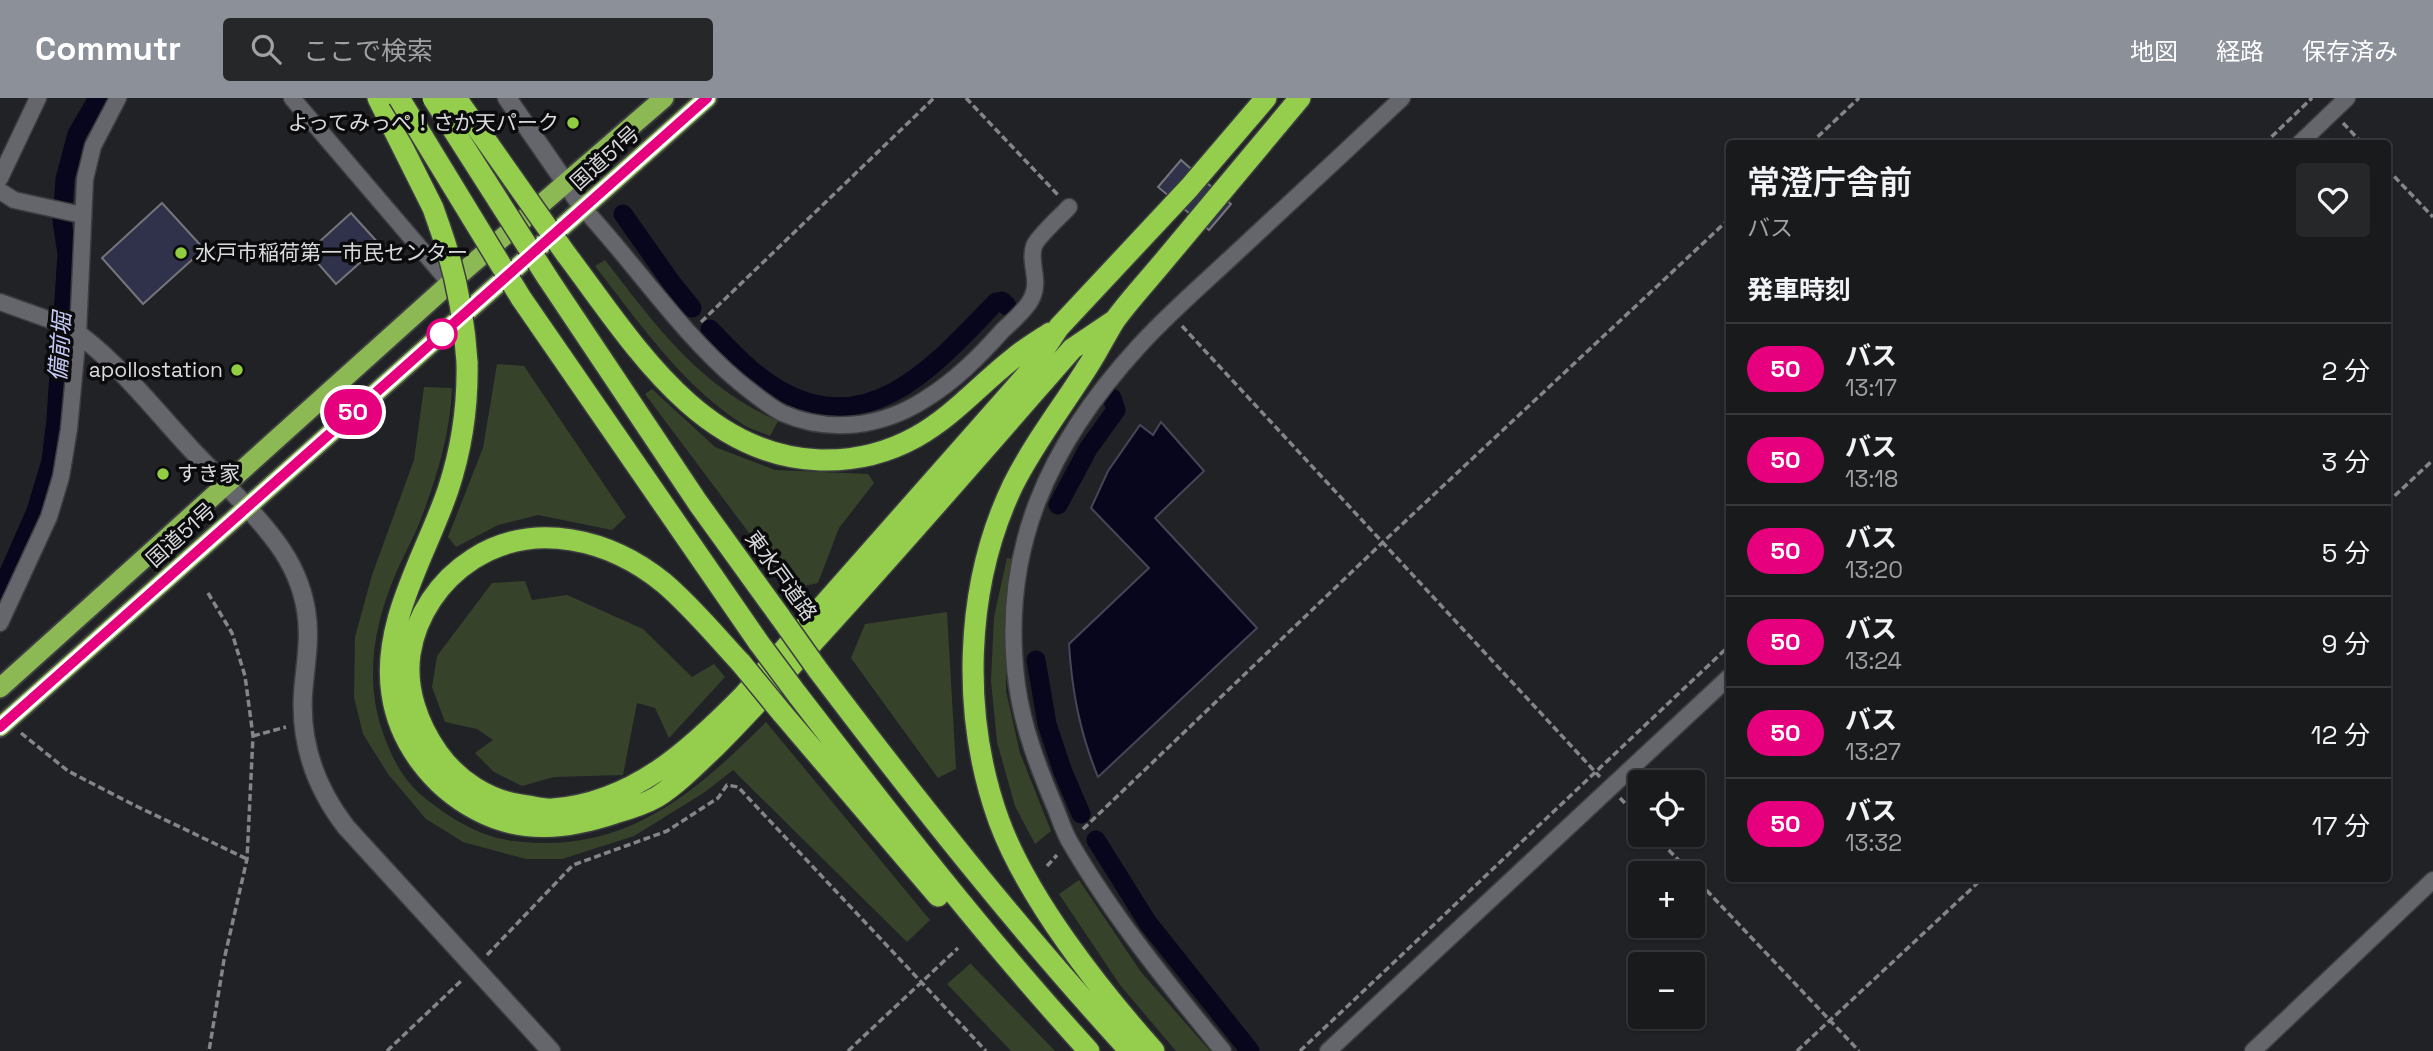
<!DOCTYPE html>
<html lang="ja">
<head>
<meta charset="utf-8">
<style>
	:root { --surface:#191a1c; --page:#262729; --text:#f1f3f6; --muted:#9fa1a3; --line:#37383b; --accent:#8c9099 }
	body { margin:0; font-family:"Space Grotesk","Noto Sans JP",sans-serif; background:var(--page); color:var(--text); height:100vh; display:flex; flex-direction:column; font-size:26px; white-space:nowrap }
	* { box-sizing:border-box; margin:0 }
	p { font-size:23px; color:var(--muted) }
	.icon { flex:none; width:38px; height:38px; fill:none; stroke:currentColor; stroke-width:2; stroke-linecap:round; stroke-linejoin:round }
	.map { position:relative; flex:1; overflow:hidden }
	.side { position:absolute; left:1726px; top:42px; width:665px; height:742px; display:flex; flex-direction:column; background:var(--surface); border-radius:7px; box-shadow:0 2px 5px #0004,0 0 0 2px var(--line) }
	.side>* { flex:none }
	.badge { padding:0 14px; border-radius:23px; font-size:24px; line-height:46px }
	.tools { position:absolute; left:1628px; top:672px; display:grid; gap:14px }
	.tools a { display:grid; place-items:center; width:77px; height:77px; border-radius:7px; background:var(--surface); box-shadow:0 2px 5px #0004,0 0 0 2px var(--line); font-size:35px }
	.map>.badge { position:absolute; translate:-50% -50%; box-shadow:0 0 0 4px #fff }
	h2 { padding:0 21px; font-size:26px; line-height:63px }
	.round { display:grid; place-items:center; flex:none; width:74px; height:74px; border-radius:7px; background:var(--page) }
	.head { display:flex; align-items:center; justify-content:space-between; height:119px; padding:0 21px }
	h1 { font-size:33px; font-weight:600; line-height:52px }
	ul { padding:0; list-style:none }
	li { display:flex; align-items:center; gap:21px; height:91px; padding:0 21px; border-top:2px solid var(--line) }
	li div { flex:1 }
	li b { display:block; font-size:26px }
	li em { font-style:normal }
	li .badge { min-width:77px; font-weight:700; text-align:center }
	header { display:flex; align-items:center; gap:42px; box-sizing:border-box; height:98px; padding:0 35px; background:var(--accent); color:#fff }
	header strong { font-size:33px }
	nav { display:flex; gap:38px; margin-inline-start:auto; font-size:24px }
	.search { width:490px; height:63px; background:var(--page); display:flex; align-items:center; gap:18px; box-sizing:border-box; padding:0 24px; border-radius:7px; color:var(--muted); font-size:26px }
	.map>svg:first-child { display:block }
	.green { fill:#37422b }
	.water { fill:#07061c; stroke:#464656; stroke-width:2 }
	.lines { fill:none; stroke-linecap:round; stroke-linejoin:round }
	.canal { stroke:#07061c; stroke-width:19 }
	.building { fill:#30324c; stroke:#74757a; stroke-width:2 }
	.minor-casing { stroke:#3c3d40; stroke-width:19 }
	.tertiary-casing { stroke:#3c3d40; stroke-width:21 }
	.trunk-casing { stroke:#3c3d40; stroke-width:23 }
	.motorway-casing { stroke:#3c3d40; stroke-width:24 }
	.path { stroke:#848588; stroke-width:3.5; stroke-dasharray:7 3.5; stroke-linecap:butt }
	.minor { stroke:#65666b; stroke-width:16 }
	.tertiary { stroke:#65666b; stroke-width:18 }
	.trunk { stroke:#8cb953; stroke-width:19 }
	.motorway { stroke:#95ce4d; stroke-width:21 }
	.motorway-bridge-casing { stroke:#3c3d40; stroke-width:24; stroke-linecap:butt }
	.motorway-bridge { stroke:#95ce4d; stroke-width:21 }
	.line-casing { stroke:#fff; stroke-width:16 }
	.line { stroke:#e6007e; stroke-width:10 }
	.poi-dot { fill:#91cd40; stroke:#0b0b0d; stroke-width:2.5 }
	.stop-dot { fill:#fff; stroke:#e6007e; stroke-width:3.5 }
	.labels { text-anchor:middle; stroke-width:7; stroke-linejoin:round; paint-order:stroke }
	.poi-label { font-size:21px; fill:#d9dadc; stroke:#0b0b0d; text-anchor:end }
	.street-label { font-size:21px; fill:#d9dadc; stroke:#0b0b0d }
	.water-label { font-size:23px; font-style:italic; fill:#c6caf7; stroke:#0b0b0d }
</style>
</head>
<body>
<header>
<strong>Commutr</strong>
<div class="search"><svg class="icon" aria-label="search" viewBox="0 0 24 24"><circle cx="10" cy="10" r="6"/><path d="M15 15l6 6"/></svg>ここで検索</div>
<nav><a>地図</a><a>経路</a><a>保存済み</a></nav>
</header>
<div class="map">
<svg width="2433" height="953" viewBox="0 0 2433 953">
	<rect width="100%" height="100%" fill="#212226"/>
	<path class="green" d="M 605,162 C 656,228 699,288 778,323 L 770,338 C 761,334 749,331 741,325 C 681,286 638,223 595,168 Z
		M 497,266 L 524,268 L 626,419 L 612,432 L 538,417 L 498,427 L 456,449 L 448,439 L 483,350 Z
		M 424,289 L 452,290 C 450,335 438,376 422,418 C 415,438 404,456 396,475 C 374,526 364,581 383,635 C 391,658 402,680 421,697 C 448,719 479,739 514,743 C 624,757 693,697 766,624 L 930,822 L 907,844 L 733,672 L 705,694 L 634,738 L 562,761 L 526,761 L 463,744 L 426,721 L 388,676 L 363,636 L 354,599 L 355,539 L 372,477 L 414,362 Z
		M 652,291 L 715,349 L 775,372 L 868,376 L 874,385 L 839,430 L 818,485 L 791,491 L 645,296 Z
		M 1007,460 L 1011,461 L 1006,520 L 1006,593 L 1020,655 L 1051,733 L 1035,746 L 1015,708 L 997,644 L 991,583 L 994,519 Z
		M 525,483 L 532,502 L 567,497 L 643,531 L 692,579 L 714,566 L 725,579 L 669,640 L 655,610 L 637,605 L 623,677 L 554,679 L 522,688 L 494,674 L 475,655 L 493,642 L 477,631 L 445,624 L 432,589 L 437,558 L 492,485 Z
		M 947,514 L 956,671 L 938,680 L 851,560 L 865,526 Z
		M 1079,782 L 1141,874 L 1210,953 L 1176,953 L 1120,887 L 1059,796 Z
		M 971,865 L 971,866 L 1055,953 L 1011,953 L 947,886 Z"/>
	<path class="water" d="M 1161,324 L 1204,373 L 1155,420 L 1257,530 L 1098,679 C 1080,635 1072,594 1069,546 L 1149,470 L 1091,410 L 1108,373 L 1140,327 L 1153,337 Z"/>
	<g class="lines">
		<path class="canal" d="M 623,116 L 671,184 L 692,210
			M 710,231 C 731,253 752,276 778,291 C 870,345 937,265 996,204 L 1002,203 L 1007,208
			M 1058,407 L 1088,351 L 1116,312 L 1112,300
			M 0,495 L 36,413 L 51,363 L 56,321 L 67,156 L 62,123 L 65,81 L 77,36 L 98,0
			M 1036,562 L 1047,626 L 1063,674 L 1081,716
			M 1096,742 L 1148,825 L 1250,953"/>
	</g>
	<path class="building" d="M 1181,62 L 1231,106 L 1209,132 L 1158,89 Z
		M 162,105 L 204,151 L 143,206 L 102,160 Z
		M 351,115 L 380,147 L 336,186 L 308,154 Z"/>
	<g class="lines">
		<defs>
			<path id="minor" d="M 292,0 L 450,185
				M 2299,46 L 2347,0
				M 0,80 L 38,0
				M 0,93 L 14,102 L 82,117
				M 583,110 C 636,167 679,233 739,284 C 753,295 767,307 782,315 C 830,336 881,329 924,302 C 955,283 979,259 1003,232 C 1012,224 1022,215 1029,205 C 1043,184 1028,167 1034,148 C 1038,138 1061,118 1069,109
				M 0,204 L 67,228
				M 0,525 L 49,419 L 61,379 L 69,331 L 78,235 L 85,81 L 93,48 L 118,0
				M 1223,953 C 1169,887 1114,820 1071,746 C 1064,735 1060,721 1055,709 C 1038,669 1023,630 1017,587 C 999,452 1049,346 1139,248 C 1169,215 1203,186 1236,155 C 1291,104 1347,52 1402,0
				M 1328,953 L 1729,579
				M 2253,953 L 2433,782"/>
			<path id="tertiary" d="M 507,0 L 583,110
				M 67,228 C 115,260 152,309 191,351 C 220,382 252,411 277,445 C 291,464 302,488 306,512 C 311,540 305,568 303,596 C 300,646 316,690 346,729 L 551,953"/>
			<path id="trunk" d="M 0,590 L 450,185 L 664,0
				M 0,629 L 707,0"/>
			<path id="motorway" d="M 378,0 L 433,110 L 440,130
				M 566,156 C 631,242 699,358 820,362 C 853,363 887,355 916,339 C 955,317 981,285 1015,259 C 1026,250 1038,243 1050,235
				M 547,179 L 698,405 L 781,520
				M 521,200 L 759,545
				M 467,264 C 468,308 462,350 448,392 C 426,457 381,525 392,596 C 399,645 433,689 477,712 C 522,736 567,731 615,715 C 629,711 645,706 657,699 C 679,685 698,665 716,648 C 747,617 776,585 805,553 C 896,454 984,352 1072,251 L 1115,222
				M 741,565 C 716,538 692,509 664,485 C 610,441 534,422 473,461 C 440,482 416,517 410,556 C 405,591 418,627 438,655 C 458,683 488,702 521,707 C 531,708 543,712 553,711 C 633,705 690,652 744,597 L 1030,273 L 1059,229 L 1189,90 L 1266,0
				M 818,572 C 917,703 1019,832 1130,953
				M 797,596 C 891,718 985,839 1089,953
				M 782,615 L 938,798
				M 1154,953 C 1099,891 1028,801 999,723 C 961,618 964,489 1013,387 C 1035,343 1064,307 1090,265 C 1099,251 1106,236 1115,222 C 1131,200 1151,179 1168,158 C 1212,105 1256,52 1300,0"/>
		</defs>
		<use href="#minor" class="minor-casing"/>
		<use href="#tertiary" class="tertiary-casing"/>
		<use href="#trunk" class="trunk-casing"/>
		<use href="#motorway" class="motorway-casing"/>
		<path class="path" d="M 966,0 L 1058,97
			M 2343,25 L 2363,46
			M 1810,46 L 1859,0
			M 2264,46 L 2312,0
			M 2387,71 L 2433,119
			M 701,224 L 934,0
			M 1182,228 L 1600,679
			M 2387,405 L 2433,362
			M 208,495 L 232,535 L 245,578 L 253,638 L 247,761 L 224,862 L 209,953
			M 21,635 L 68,673 L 134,707 L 247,761
			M 253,638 L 286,629
			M 1620,700 L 1640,721
			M 1083,731 L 1382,445 L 1729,121
			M 1654,737 L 1691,775
			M 1047,768 L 1057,757
			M 1692,777 L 1859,953
			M 487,857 L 573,767 L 667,733 L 718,700 L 727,687 L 738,689 L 986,953
			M 387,953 L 462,882
			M 848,953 L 958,850
			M 1300,953 L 1729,548
			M 1797,953 L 1983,780"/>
		<use href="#minor" class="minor"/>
		<use href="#tertiary" class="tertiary"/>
		<use href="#trunk" class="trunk"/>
		<use href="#motorway" class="motorway"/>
		<defs>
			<path id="motorway-bridge" d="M 399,0 L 521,200
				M 433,0 L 547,179
				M 456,0 L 566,156
				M 440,130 C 456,175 464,217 467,264
				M 781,520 L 818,572
				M 759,545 L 797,596
				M 741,565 L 782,615"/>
		</defs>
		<use href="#motorway-bridge" class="motorway-bridge-casing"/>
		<use href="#motorway-bridge" class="motorway-bridge"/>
	</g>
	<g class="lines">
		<defs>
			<path id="line" d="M 0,629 L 707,0"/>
		</defs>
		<use href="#line" class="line-casing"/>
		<use href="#line" class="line"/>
	</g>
	<g class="poi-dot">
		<circle cx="573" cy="25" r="7"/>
		<circle cx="181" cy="155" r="7"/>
		<circle cx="237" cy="272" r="7"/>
		<circle cx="163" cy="376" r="7"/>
	</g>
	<circle class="stop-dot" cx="442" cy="236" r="14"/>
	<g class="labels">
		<g class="poi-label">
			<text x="559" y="32">よってみっぺ！さか天パーク</text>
			<text x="195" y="162" text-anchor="start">水戸市稲荷第一市民センター</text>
			<text x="223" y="279">apollostation</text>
			<text x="177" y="383" text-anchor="start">すき家</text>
		</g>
		<g class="street-label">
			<text transform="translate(605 60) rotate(-42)" y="7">国道51号</text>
			<text transform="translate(181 437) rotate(-42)" y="7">国道51号</text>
			<text transform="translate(781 478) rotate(54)" y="7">東水戸道路</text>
		</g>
		<g class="water-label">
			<text transform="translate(60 249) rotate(-86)" y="8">備前堀</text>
		</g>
	</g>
</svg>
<div class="tools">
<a><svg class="icon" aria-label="locate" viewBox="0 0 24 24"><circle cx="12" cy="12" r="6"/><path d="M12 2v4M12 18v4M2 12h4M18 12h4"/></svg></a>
<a>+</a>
<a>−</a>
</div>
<b class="badge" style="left:353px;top:314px;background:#e6007e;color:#fff">50</b>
<section class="side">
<div class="head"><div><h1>常澄庁舎前</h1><p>バス</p></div><a class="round"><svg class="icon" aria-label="heart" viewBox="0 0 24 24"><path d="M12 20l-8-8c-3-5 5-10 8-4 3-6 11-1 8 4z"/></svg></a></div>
<h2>発車時刻</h2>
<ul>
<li><span class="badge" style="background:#e6007e;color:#fff">50</span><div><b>バス</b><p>13:17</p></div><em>2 分</em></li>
<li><span class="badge" style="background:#e6007e;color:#fff">50</span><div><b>バス</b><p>13:18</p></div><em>3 分</em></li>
<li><span class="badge" style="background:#e6007e;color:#fff">50</span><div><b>バス</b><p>13:20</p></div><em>5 分</em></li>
<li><span class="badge" style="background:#e6007e;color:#fff">50</span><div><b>バス</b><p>13:24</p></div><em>9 分</em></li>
<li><span class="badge" style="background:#e6007e;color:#fff">50</span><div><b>バス</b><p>13:27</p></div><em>12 分</em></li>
<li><span class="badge" style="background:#e6007e;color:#fff">50</span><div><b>バス</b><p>13:32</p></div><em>17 分</em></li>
</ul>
</section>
</div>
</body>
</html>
